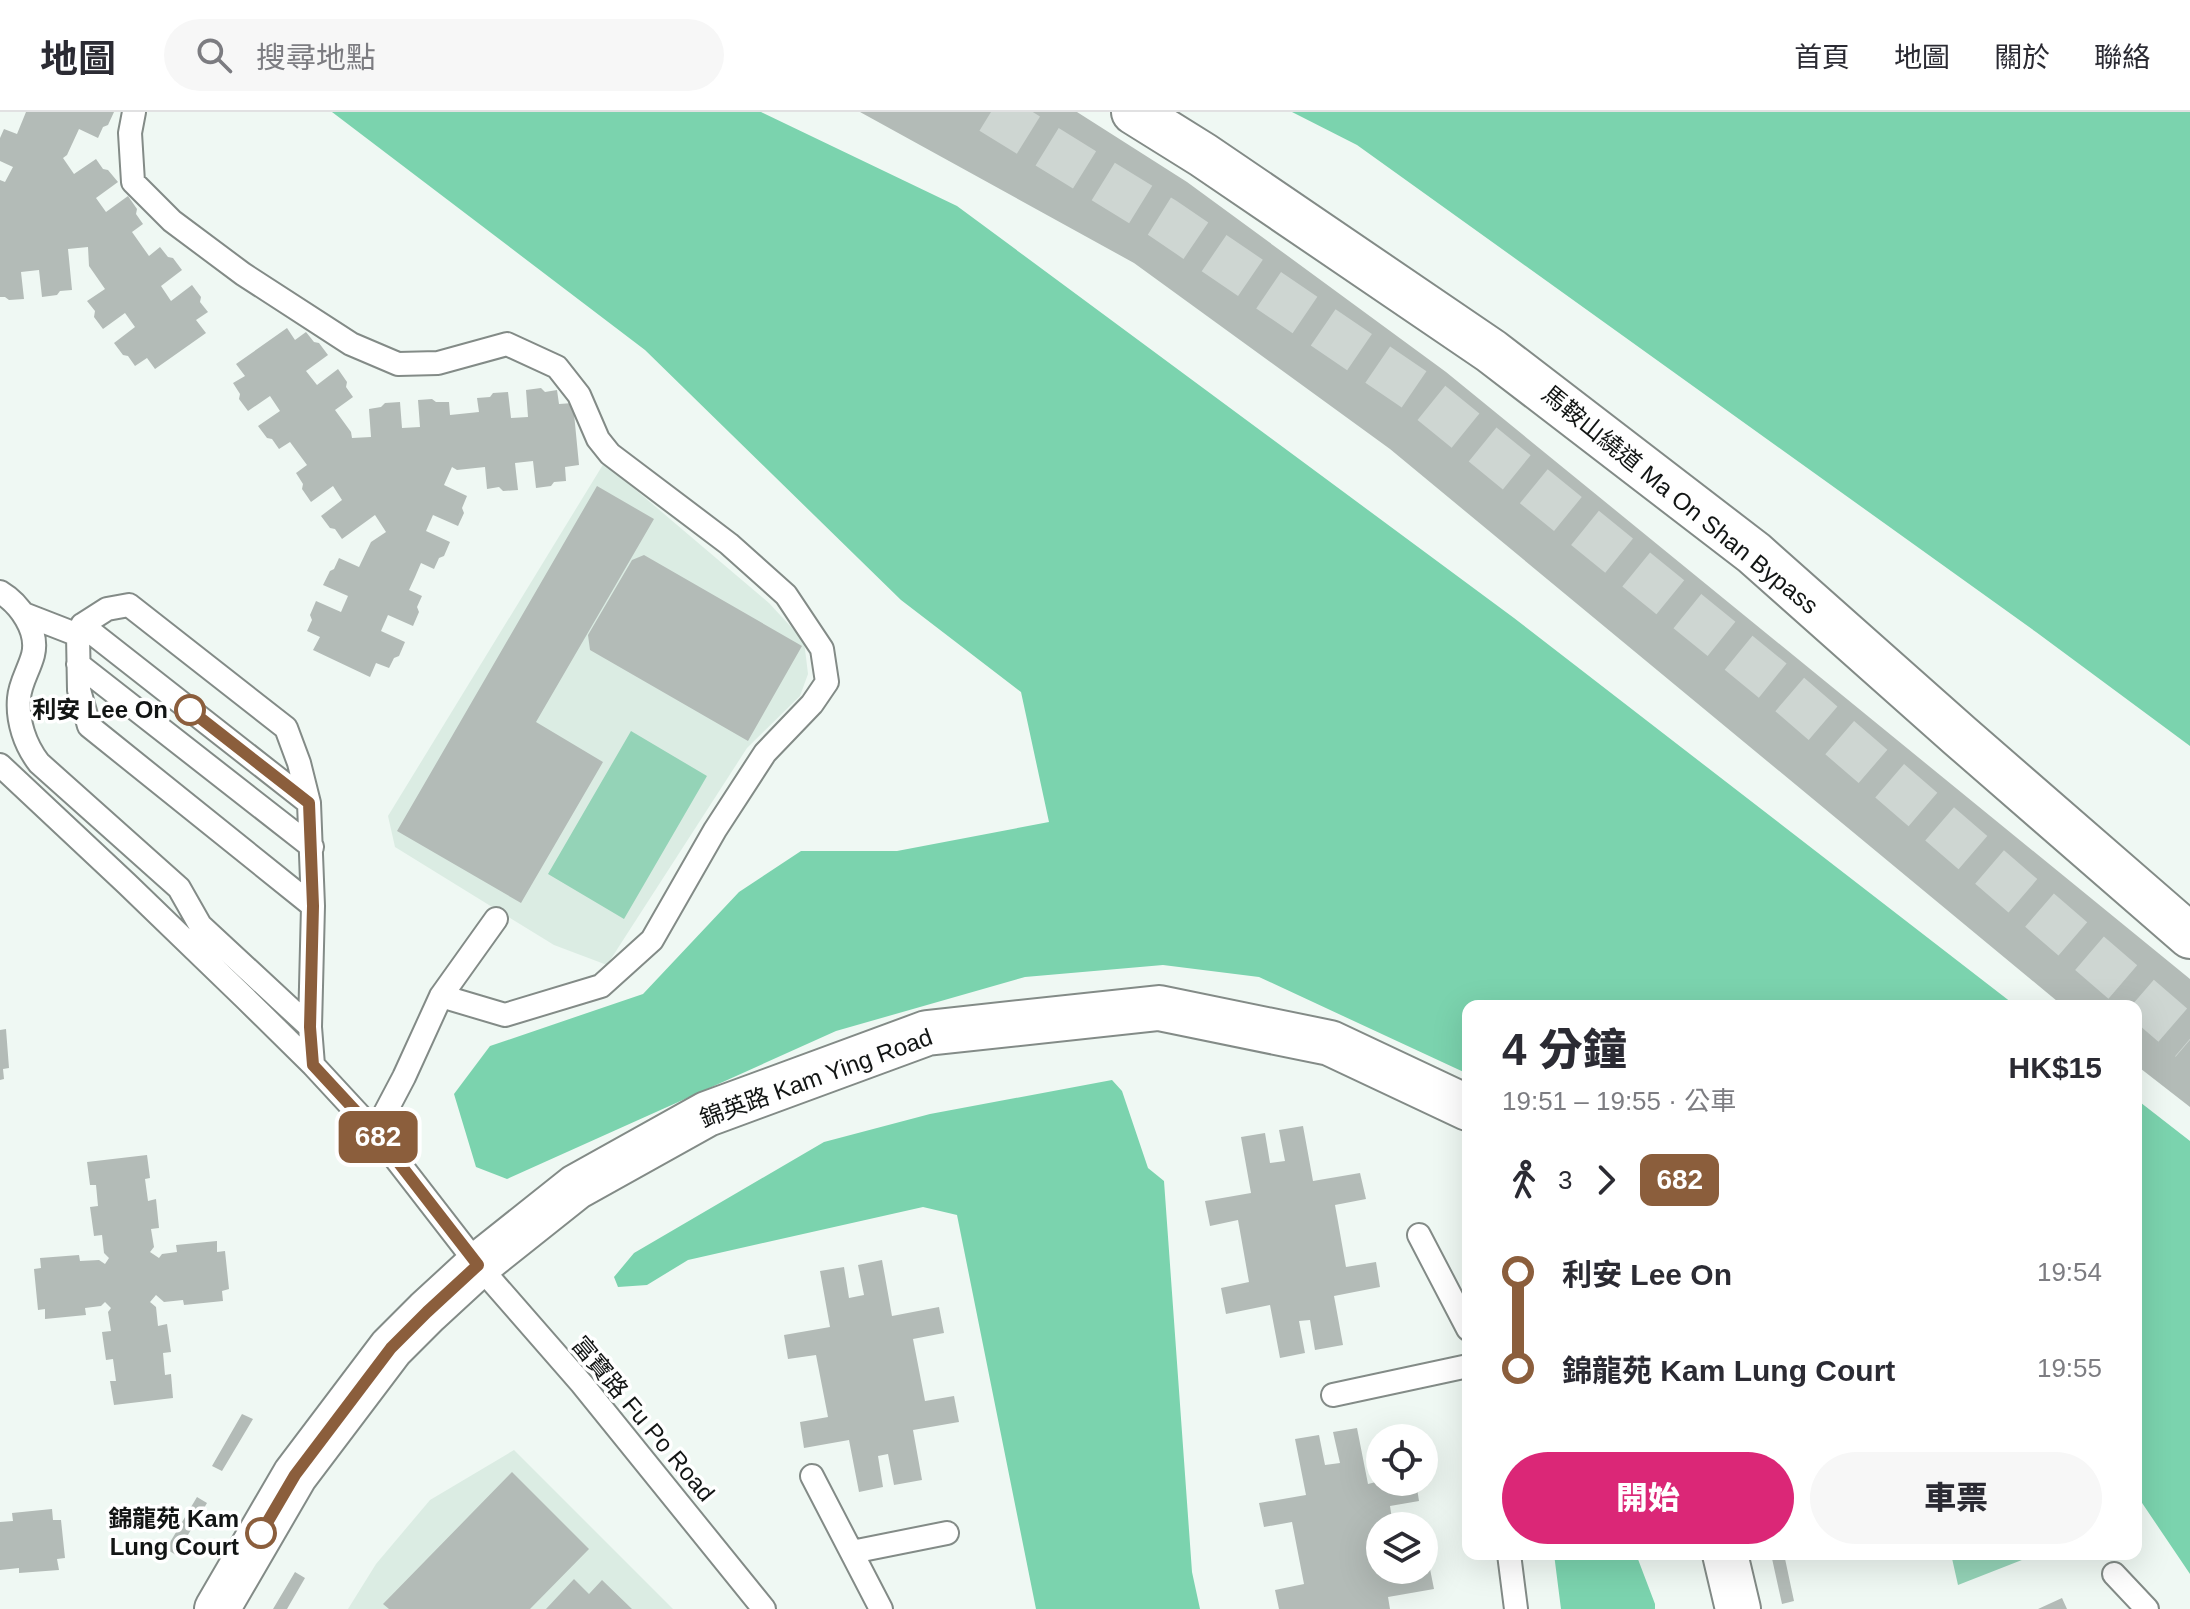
<!DOCTYPE html>
<html lang="zh-TW">
<head>
<meta charset="utf-8">
<style>
	:root { --surface:#fff; --page:#f7f7f7; --text:#2b2b33; --muted:#7c7c81; --line:#e1e1e2; --accent:#db2777 }
	body { margin:0; font-family:Helvetica,"Noto Sans TC",sans-serif; background:var(--page); color:var(--text); height:100vh; display:flex; flex-direction:column; font-size:30px; white-space:nowrap }
	* { box-sizing:border-box; margin:0 }
	p { font-size:26px; color:var(--muted) }
	.icon { flex:none; width:44px; height:44px; fill:none; stroke:currentColor; stroke-width:2; stroke-linecap:round; stroke-linejoin:round }
	.map { position:relative; flex:1; overflow:hidden }
	.sheet { position:absolute; left:1462px; top:888px; width:680px; height:560px; display:flex; flex-direction:column; background:var(--surface); border-radius:16px; box-shadow:0 8px 32px #0002 }
	.sheet>* { flex:none }
	.badge { padding:0 16px; border-radius:12px; font-size:28px; line-height:52px }
	.tools { position:absolute; left:1366px; top:1312px; display:grid; gap:16px }
	.tools a { display:grid; place-items:center; width:72px; height:72px; border-radius:50%; background:var(--surface); box-shadow:0 8px 32px #0002; font-size:40px }
	.map>.badge { position:absolute; translate:-50% -50%; box-shadow:0 0 0 4px #fff }
	.legs { display:flex; align-items:center; gap:12px; height:88px; padding:0 40px; font-size:26px }
	.legs p { margin-inline-start:auto }
	.overview { display:flex; align-items:center; justify-content:space-between; height:136px; padding:0 40px }
	h1 { font-size:44px; font-weight:800; line-height:60px }
	.cta { display:flex; gap:16px; margin-top:auto; padding:16px 40px }
	.cta a { flex:1; height:92px; border-radius:48px; background:var(--accent); color:#fff; font-size:32px; font-weight:800; line-height:92px; text-align:center }
	.cta a+a { background:var(--page); color:var(--text) }
	ul { padding:0 40px; list-style:none }
	li { display:flex; align-items:center; gap:28px; height:96px; font-size:30px }
	li i { display:grid; place-items:center; width:12px; height:100%; margin:0 10px; background:currentColor }
	li i::after { content:''; width:20px; height:20px; margin:-10px; border:6px solid; border-radius:50%; background:var(--surface) }
	li p { margin-inline-start:auto }
	li:first-child i { background:linear-gradient(#0000 50%,currentColor 0) }
	li:last-child i { background:linear-gradient(currentColor 50%,#0000 0) }
	header { display:flex; align-items:center; gap:48px; box-sizing:border-box; height:112px; padding:0 40px; background:var(--surface); border-bottom:2px solid var(--line) }
	header strong { font-size:38px }
	nav { display:flex; gap:44px; margin-inline-start:auto; font-size:28px }
	.search { width:560px; height:72px; background:var(--page); display:flex; align-items:center; gap:20px; box-sizing:border-box; padding:0 28px; border-radius:44px; color:var(--muted); font-size:30px }
	.map>svg:first-child { display:block }
	.built { fill:#dbece3 }
	.green { fill:#94d3b7 }
	.forest { fill:#7bd3ae }
	.building { fill:#b3bbb7 }
	.lines { fill:none; stroke-linecap:round; stroke-linejoin:round }
	.primary-tunnel { stroke:#ced6d2; stroke-width:44; stroke-dasharray:44 22; stroke-linecap:butt }
	.lane-casing { stroke:#838b87; stroke-width:26 }
	.secondary-casing { stroke:#838b87; stroke-width:48 }
	.primary-casing { stroke:#838b87; stroke-width:48 }
	.lane { stroke:#fff; stroke-width:22 }
	.secondary { stroke:#fff; stroke-width:44 }
	.primary { stroke:#fff; stroke-width:44 }
	.line-1-casing { stroke:#fff; stroke-width:18 }
	.line-1 { stroke:#8b5e3c; stroke-width:12 }
	.stop-1-dot { fill:#fff; stroke:#8b5e3c; stroke-width:4 }
	.labels { text-anchor:middle; stroke-width:7; stroke-linejoin:round; paint-order:stroke }
	.street-label { font-size:24px; fill:#121514; stroke:#fff }
	.stop-label { font-size:24px; font-weight:bold; fill:#121514; stroke:#fff; text-anchor:end }
</style>
</head>
<body>
<header>
<strong>地圖</strong>
<div class="search"><svg class="icon" aria-label="search" viewBox="0 0 24 24"><circle cx="10" cy="10" r="6"/><path d="M15 15l6 6"/></svg>搜尋地點</div>
<nav><a>首頁</a><a>地圖</a><a>關於</a><a>聯絡</a></nav>
</header>
<div class="map">
<svg width="2190" height="1497" viewBox="0 0 2190 1497">
	<rect width="100%" height="100%" fill="#eff8f3"/>
	<path class="built" d="M 604,351 L 769,491 L 804,529 L 808,562 L 800,584 L 747,636 L 607,853 L 554,833 L 395,735 L 388,704 Z
		M 514,1338 L 673,1497 L 348,1497 L 376,1452 L 430,1388 Z"/>
	<path class="green" d="M 631,619 L 707,664 L 624,807 L 548,762 Z
		M 1951,1442 L 2037,1442 L 1958,1473 Z"/>
	<path class="forest" d="M 332,0 L 761,0 L 957,94 L 1514,506 L 2016,894 L 1468,894 L 1468,962 L 1259,865 L 1163,853 L 1025,865 L 836,919 L 507,1067 L 476,1055 L 454,982 L 490,934 L 643,882 L 739,780 L 801,739 L 897,739 L 1049,710 L 1021,580 L 901,488 L 645,238 Z
		M 1292,0 L 2190,0 L 2190,634 L 2036,520 L 1357,33 Z
		M 1112,968 L 1122,979 L 1148,1056 L 1164,1069 L 1192,1460 L 1200,1497 L 1036,1497 L 957,1103 L 923,1095 L 688,1148 L 647,1173 L 618,1175 L 614,1165 L 634,1141 L 824,1030 L 930,1002 Z
		M 2136,987 L 2190,1029 L 2190,1462 L 2136,1382 Z
		M 1554,1442 L 1636,1442 L 1655,1492 L 1655,1497 L 1561,1497 Z"/>
	<path class="building" d="M 26,0 L 114,0 L 108,13 L 103,15 L 98,26 L 79,17 L 67,43 L 63,46 L 74,62 L 96,47 L 103,57 L 108,58 L 118,70 L 96,86 L 106,100 L 128,84 L 137,97 L 136,102 L 143,112 L 132,120 L 149,144 L 160,135 L 168,145 L 173,146 L 182,158 L 161,174 L 171,189 L 192,173 L 201,185 L 200,190 L 208,200 L 196,208 L 206,221 L 155,257 L 147,246 L 135,254 L 128,244 L 123,243 L 114,231 L 135,215 L 125,201 L 103,217 L 94,205 L 95,199 L 87,189 L 105,177 L 89,154 L 88,135 L 68,137 L 72,178 L 60,179 L 57,183 L 42,185 L 39,158 L 21,160 L 24,187 L 9,188 L 5,185 L 0,185 L 0,68 L 5,70 L 13,55 L 0,49 L 0,26 L 4,17 L 17,22 Z
		M 860,0 L 1077,0 L 1187,70 L 1446,260 L 2190,867 L 2190,995 L 2136,953 L 2136,894 L 2063,894 L 1390,337 L 1134,151 Z
		M 287,216 L 295,228 L 306,220 L 314,230 L 319,231 L 328,243 L 306,259 L 317,273 L 338,257 L 347,270 L 346,275 L 353,285 L 335,298 L 351,320 L 352,326 L 371,325 L 369,297 L 381,295 L 385,291 L 400,290 L 402,316 L 420,315 L 418,288 L 432,287 L 436,290 L 449,290 L 450,303 L 479,300 L 477,286 L 490,285 L 493,281 L 508,280 L 511,306 L 528,305 L 526,278 L 541,276 L 545,280 L 557,278 L 559,292 L 573,291 L 579,353 L 565,355 L 566,369 L 554,370 L 551,374 L 536,376 L 533,349 L 515,351 L 518,378 L 503,379 L 499,375 L 487,377 L 485,355 L 457,358 L 452,355 L 444,373 L 467,384 L 462,396 L 464,401 L 458,414 L 433,403 L 426,419 L 450,430 L 444,444 L 439,446 L 434,457 L 421,451 L 415,465 L 409,478 L 422,484 L 417,495 L 419,500 L 413,514 L 388,503 L 381,519 L 405,530 L 399,544 L 394,546 L 389,556 L 376,551 L 370,565 L 313,538 L 320,525 L 307,519 L 312,508 L 310,503 L 316,489 L 341,500 L 348,484 L 323,473 L 330,459 L 334,457 L 339,446 L 359,455 L 371,430 L 386,420 L 375,403 L 342,427 L 335,417 L 330,416 L 321,404 L 342,388 L 333,374 L 311,390 L 302,377 L 303,372 L 296,361 L 307,353 L 290,330 L 279,337 L 272,327 L 267,326 L 258,314 L 280,299 L 270,284 L 248,299 L 239,287 L 240,282 L 233,271 L 245,264 L 236,252 Z
		M 597,374 L 654,407 L 536,610 L 603,650 L 521,791 L 397,719 Z
		M 644,443 L 802,534 L 748,629 L 590,538 L 588,523 L 632,448 Z
		M 6,917 L 9,956 L 3,957 L 4,967 L 0,968 L 0,918 Z
		M 1303,1014 L 1313,1069 L 1360,1061 L 1366,1087 L 1335,1093 L 1346,1155 L 1376,1150 L 1380,1175 L 1334,1184 L 1343,1233 L 1315,1238 L 1310,1208 L 1299,1209 L 1305,1241 L 1280,1246 L 1270,1193 L 1226,1202 L 1221,1176 L 1249,1170 L 1238,1108 L 1210,1114 L 1205,1089 L 1251,1081 L 1241,1025 L 1265,1021 L 1270,1051 L 1285,1049 L 1279,1018 Z
		M 147,1043 L 150,1066 L 145,1067 L 148,1089 L 156,1087 L 159,1116 L 151,1117 L 154,1135 L 150,1140 L 159,1146 L 162,1142 L 177,1140 L 176,1133 L 217,1129 L 217,1140 L 225,1139 L 229,1177 L 222,1179 L 223,1189 L 184,1193 L 183,1188 L 164,1190 L 156,1183 L 150,1190 L 156,1195 L 158,1214 L 167,1212 L 171,1240 L 163,1241 L 165,1263 L 171,1262 L 173,1286 L 114,1293 L 110,1269 L 116,1269 L 113,1247 L 106,1248 L 102,1220 L 111,1219 L 108,1200 L 111,1196 L 105,1190 L 101,1194 L 85,1196 L 86,1203 L 45,1207 L 45,1197 L 38,1198 L 34,1157 L 41,1156 L 40,1146 L 79,1143 L 80,1149 L 99,1148 L 105,1152 L 109,1146 L 104,1141 L 102,1123 L 94,1124 L 90,1095 L 98,1094 L 96,1073 L 90,1073 L 87,1050 Z
		M 882,1148 L 892,1204 L 939,1195 L 944,1221 L 913,1227 L 925,1289 L 954,1284 L 959,1310 L 913,1318 L 922,1368 L 894,1373 L 888,1342 L 878,1344 L 883,1375 L 859,1380 L 849,1328 L 804,1336 L 800,1310 L 828,1305 L 816,1243 L 788,1247 L 784,1223 L 830,1215 L 820,1159 L 844,1155 L 849,1186 L 864,1183 L 858,1153 Z
		M 242,1302 L 253,1307 L 222,1359 L 212,1354 Z
		M 1357,1316 L 1368,1372 L 1380,1369 L 1416,1370 L 1419,1389 L 1390,1394 L 1393,1414 L 1380,1414 L 1380,1458 L 1424,1458 L 1424,1453 L 1429,1452 L 1434,1477 L 1388,1485 L 1390,1497 L 1279,1497 L 1275,1478 L 1304,1472 L 1292,1410 L 1264,1415 L 1259,1391 L 1306,1383 L 1295,1327 L 1319,1323 L 1325,1353 L 1340,1351 L 1333,1320 Z
		M 512,1360 L 589,1437 L 530,1497 L 389,1497 L 383,1492 Z
		M 197,1385 L 207,1391 L 176,1443 L 166,1437 Z
		M 52,1397 L 53,1408 L 61,1408 L 65,1446 L 57,1447 L 59,1458 L 19,1461 L 19,1456 L 0,1458 L 0,1410 L 13,1409 L 12,1401 Z
		M 1771,1442 L 1784,1442 L 1794,1489 L 1782,1492 Z
		M 295,1460 L 305,1466 L 287,1497 L 273,1497 Z
		M 574,1467 L 589,1482 L 602,1468 L 632,1497 L 546,1497 Z
		M 2062,1486 L 2067,1497 L 2038,1497 Z"/>
	<g class="lines">
		<path class="primary-tunnel" d="M 991,0 L 1164,107 L 1418,280 L 1788,581 L 2190,928"/>
		<defs>
			<path id="lane" d="M 134,0 L 130,21 L 133,70 L 172,109 L 243,162 L 351,232 L 398,252 L 438,251 L 507,232 L 557,255 L 579,283 L 598,327 L 610,342 L 729,432 L 786,483 L 822,537 L 827,570 L 812,592 L 765,641 L 715,718 L 652,828 L 601,874 L 505,903 L 441,884
				M 0,480 C 20,492 39,519 33,543 C 29,558 20,571 19,586 C 17,609 25,633 39,651 L 179,776 L 200,813 L 310,915
				M 24,502 L 78,523
				M 82,513 L 309,691
				M 78,552 L 312,735
				M 0,653 L 127,772 L 245,886 L 313,953 L 375,1020 L 478,1153 L 582,1272 L 764,1497
				M 313,794 L 89,614 L 79,578 L 78,523 L 82,513 L 107,497 L 129,493 L 286,616 L 299,651 L 309,691 L 313,794 L 310,915 L 313,953
				M 375,1020 L 404,965 L 441,884 L 496,807
				M 1419,1123 L 1468,1217
				M 1333,1283 L 1468,1254
				M 812,1364 L 881,1497
				M 852,1440 L 947,1421
				M 1509,1442 L 1516,1497
				M 2114,1462 L 2147,1497"/>
			<path id="secondary" d="M 1725,1442 L 1738,1497
				M 217,1497 L 295,1363 L 391,1236 L 427,1200 L 478,1153 L 576,1075 L 707,1002 L 927,921 L 1159,896 L 1330,931 L 1468,996"/>
			<path id="primary" d="M 1134,0 L 1203,43 L 1491,239 L 1754,441 L 1960,624 L 2190,824"/>
		</defs>
		<use href="#lane" class="lane-casing"/>
		<use href="#secondary" class="secondary-casing"/>
		<use href="#primary" class="primary-casing"/>
		<use href="#lane" class="lane"/>
		<use href="#secondary" class="secondary"/>
		<use href="#primary" class="primary"/>
	</g>
	<g class="lines">
		<defs>
			<path id="line-1" d="M 190,598 L 309,691 L 313,794 L 310,915 L 313,953 L 375,1020 L 478,1153 L 427,1200 L 391,1236 L 295,1363 L 261,1421"/>
		</defs>
		<use href="#line-1" class="line-1-casing"/>
		<use href="#line-1" class="line-1"/>
	</g>
	<g class="stop-1-dot">
		<circle cx="190" cy="598" r="14"/>
		<circle cx="261" cy="1421" r="14"/>
	</g>
	<g class="labels">
		<g class="street-label">
			<text transform="translate(1680 388) rotate(39)" y="8">馬鞍山繞道 Ma On Shan Bypass</text>
			<text transform="translate(816 966) rotate(-20)" y="8">錦英路 Kam Ying Road</text>
			<text transform="translate(643 1307) rotate(50)" y="8">富寶路 Fu Po Road</text>
		</g>
		<g class="stop-label">
			<text x="168" y="606">利安 Lee On</text>
			<text x="239" y="1415">錦龍苑 Kam<tspan x="239" dy="28">Lung Court</tspan></text>
		</g>
	</g>
</svg>
<div class="tools">
<a><svg class="icon" aria-label="locate" viewBox="0 0 24 24"><circle cx="12" cy="12" r="6"/><path d="M12 2v4M12 18v4M2 12h4M18 12h4"/></svg></a>
<a><svg class="icon" aria-label="layers" viewBox="0 0 24 24"><path d="M12 4l9 5-9 5-9-5zM3 14l9 5 9-5"/></svg></a>
</div>
<b class="badge" style="left:378px;top:1025px;background:#8b5e3c;color:#fff">682</b>
<section class="sheet">
<div class="overview"><div><h1>4 分鐘</h1><p>19:51 – 19:55 · 公車</p></div><b>HK$15</b></div>
<div class="legs"><svg class="icon" aria-label="walk" viewBox="0 0 24 24"><circle cx="13" cy="4" r="2"/><path d="M13 8l-2 6 4 7M11 14l-3 7M7 12l3-4h3l4 4"/></svg>3<svg class="icon" aria-label="forward" viewBox="0 0 24 24"><path d="M9 5l7 7-7 7"/></svg><b class="badge" style="background:#8b5e3c;color:#fff">682</b></div>
<ul>
<li><i style="color:#8b5e3c"></i><b>利安 Lee On</b><p>19:54</p></li>
<li><i style="color:#8b5e3c"></i><b>錦龍苑 Kam Lung Court</b><p>19:55</p></li>
</ul>
<div class="cta"><a>開始</a><a>車票</a></div>
</section>
</div>
</body>
</html>
